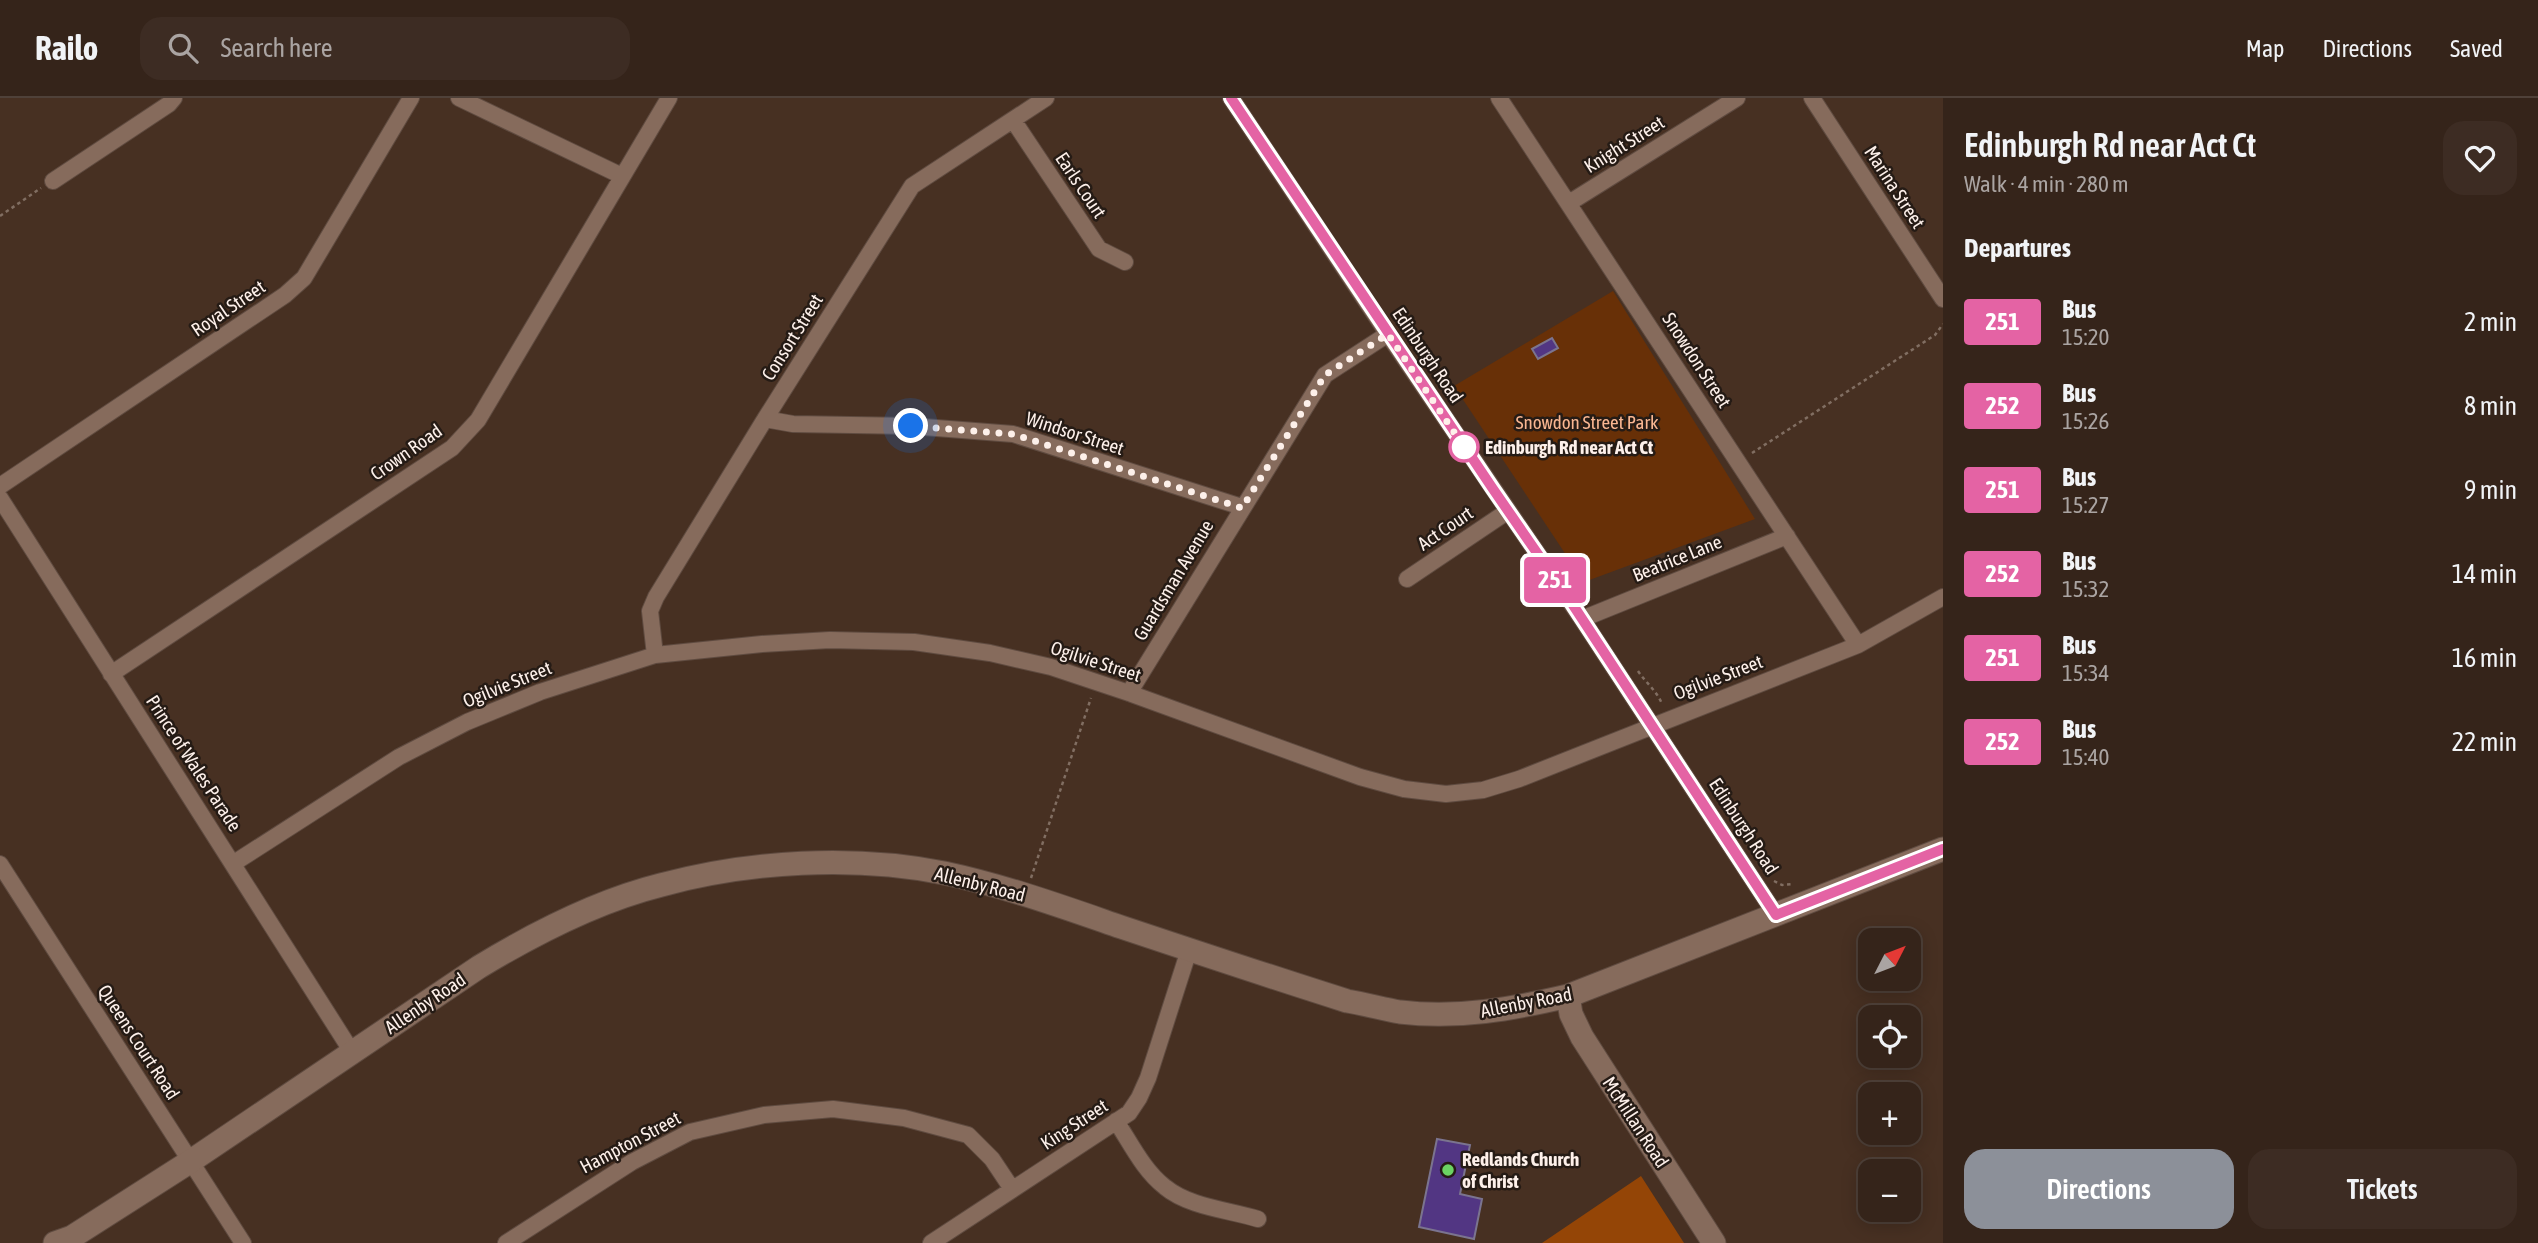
<!DOCTYPE html>
<html lang="en">
<head>
<meta charset="utf-8">
<style>
	:root { --surface:#35241a; --page:#3d2c23; --text:#f1f3f6; --muted:#aaa4a2; --line:#4f4139; --accent:#8c9099 }
	body { margin:0; font-family:"Asap Condensed",sans-serif; background:var(--page); color:var(--text); height:100vh; display:flex; flex-direction:column; font-size:26px; white-space:nowrap }
	* { box-sizing:border-box; margin:0 }
	p { font-size:23px; color:var(--muted) }
	.icon { flex:none; width:38px; height:38px; fill:none; stroke:currentColor; stroke-width:2; stroke-linecap:round; stroke-linejoin:round }
	.map { position:relative; flex:1; overflow:hidden }
	.panel { display:flex; flex-direction:column; background:var(--surface); width:595px }
	.panel>* { flex:none }
	.badge { padding:0 14px; border-radius:5px; font-size:24px; line-height:46px }
	.needle { width:46px; rotate:48deg }
	.buttons { position:absolute; left:1858px; top:830px; display:grid; gap:14px }
	.buttons a { display:grid; place-items:center; width:63px; height:63px; border-radius:14px; background:var(--surface); box-shadow:0 4px 18px #0003,0 0 0 2px var(--line); font-size:35px }
	.you { position:absolute; width:35px; height:35px; margin:-18px; border:5px solid #fff; border-radius:50%; background:#1a73e8; box-shadow:0 0 0 10px #1a73e833 }
	.map>.badge { position:absolute; translate:-50% -50%; box-shadow:0 0 0 4px #fff }
	h2 { padding:0 21px; font-size:26px; line-height:63px }
	.round { display:grid; place-items:center; flex:none; width:74px; height:74px; border-radius:21px; background:var(--page) }
	.summary { display:flex; align-items:center; justify-content:space-between; height:119px; padding:0 21px }
	h1 { font-size:33px; font-weight:600; line-height:52px }
	.button { display:flex; gap:14px; margin-top:auto; padding:14px 21px }
	.button a { flex:1; height:80px; border-radius:21px; background:var(--accent); color:#fff; font-size:28px; font-weight:600; line-height:80px; text-align:center }
	.button a+a { background:var(--page); color:var(--text) }
	ul { padding:0; list-style:none }
	li { display:flex; align-items:center; gap:21px; height:84px; padding:0 21px }
	li div { flex:1 }
	li b { display:block; font-size:26px }
	li em { font-style:normal }
	li .badge { min-width:77px; font-weight:700; text-align:center }
	header { display:flex; align-items:center; gap:42px; box-sizing:border-box; height:98px; padding:0 35px; background:var(--surface); border-bottom:2px solid var(--line) }
	header strong { font-size:33px }
	nav { display:flex; gap:38px; margin-inline-start:auto; font-size:24px }
	.search { width:490px; height:63px; background:var(--page); display:flex; align-items:center; gap:18px; box-sizing:border-box; padding:0 24px; border-radius:21px; color:var(--muted); font-size:26px }
	main { display:flex; flex:1; min-height:0 }
	.map>svg:first-child { display:block }
	.green { fill:#683007 }
	.forest { fill:#944506 }
	.building { fill:#523683; stroke:#7b748f; stroke-width:2 }
	.lines { fill:none; stroke-linecap:round; stroke-linejoin:round }
	.street-casing { stroke:#5f4b40; stroke-width:18 }
	.secondary-casing { stroke:#5f4b40; stroke-width:25 }
	.path { stroke:#816e62; stroke-width:2.5; stroke-dasharray:3.5 3.5; stroke-linecap:butt }
	.street { stroke:#866b5c; stroke-width:16 }
	.secondary { stroke:#866b5c; stroke-width:23 }
	.line-casing { stroke:#fff; stroke-width:16 }
	.line { stroke:#e463a4; stroke-width:10 }
	.walk { stroke:#fdf0ea; stroke-width:7; stroke-dasharray:0 12.6 }
	.stop-dot { fill:#fff; stroke:#e463a4; stroke-width:3.5 }
	.poi-dot { fill:#6bd363; stroke:#251b15; stroke-width:2.5 }
	.labels { text-anchor:middle; stroke-width:5; stroke-linejoin:round; paint-order:stroke }
	.street-label { font-size:19px; fill:#fdf0ea; stroke:#251b15 }
	.park-label { font-size:19px; fill:#f9b691; stroke:#251b15 }
	.stop-label { font-size:19px; font-weight:bold; fill:#fdf0ea; stroke:#251b15; text-anchor:start }
	.poi-label { font-size:19px; font-weight:bold; fill:#fdf0ea; stroke:#251b15; text-anchor:start }
</style>
</head>
<body>
<header>
<strong>Railo</strong>
<div class="search"><svg class="icon" aria-label="search" viewBox="0 0 24 24"><circle cx="10" cy="10" r="6"/><path d="M15 15l6 6"/></svg>Search here</div>
<nav><a>Map</a><a>Directions</a><a>Saved</a></nav>
</header>
<main>
<div class="map">
<svg width="1943" height="1145" viewBox="0 0 1943 1145">
	<rect width="100%" height="100%" fill="#473022"/>
	<path class="green" d="M 1613,193 L 1755,421 L 1584,484 L 1454,288 Z"/>
	<path class="forest" d="M 1641,1078 L 1684,1145 L 1542,1145 Z"/>
	<path class="building" d="M 1552,240 L 1558,250 L 1538,261 L 1532,251 Z
		M 1437,1041 L 1470,1047 L 1460,1096 L 1482,1101 L 1474,1141 L 1419,1129 Z"/>
	<g class="lines">
		<defs>
			<path id="street" d="M 459,0 L 622,78
				M 1231,0 L 1388,236 L 1582,521 L 1776,817
				M 1499,0 L 1858,547
				M 1812,0 L 1943,201
				M 1013,22 L 1099,151 L 1125,164
				M 53,83 L 169,6 L 174,0
				M 1569,105 L 1737,0
				M 765,321 L 793,326 L 911,328 L 1013,336 L 1242,409
				M 0,388 L 285,197 L 304,180 L 411,0
				M 0,400 L 352,954
				M 1407,481 L 1508,413
				M 1582,521 L 1787,438
				M 655,557 L 650,513 L 656,499 L 765,321 L 912,88 L 1046,0
				M 111,576 L 452,350 L 478,322 L 669,0
				M 1129,595 L 1325,277 L 1388,236
				M 234,765 L 399,659 L 467,624 L 540,594 L 655,557 L 762,546 L 830,542 L 914,544 L 990,555 L 1051,569 L 1129,595 L 1360,679 L 1404,691 L 1446,696 L 1483,692 L 1519,681 L 1858,547 L 1943,499
				M 0,766 L 243,1145
				M 1116,1023 C 1131,1046 1144,1073 1165,1089 C 1189,1109 1229,1112 1258,1121
				M 506,1145 L 632,1064 L 690,1034 L 764,1017 L 833,1011 L 904,1020 L 968,1037 L 992,1061 L 1012,1091
				M 931,1145 L 1129,1015 L 1139,1000 L 1148,980 L 1189,852"/>
			<path id="secondary" d="M 1568,898 L 1571,916 L 1582,939 L 1714,1145
				M 55,1145 L 72,1139 L 191,1063 L 479,869 C 535,835 597,803 661,787 C 750,763 853,757 944,775 C 1005,788 1063,809 1121,829 C 1196,854 1271,879 1347,903 C 1365,906 1383,911 1400,914 C 1458,921 1512,911 1568,898 L 1943,751"/>
		</defs>
		<use href="#street" class="street-casing"/>
		<use href="#secondary" class="secondary-casing"/>
		<path class="path" d="M 0,118 L 41,90
			M 1752,355 L 1935,237 L 1943,226
			M 1638,573 C 1646,585 1657,593 1662,606
			M 1031,780 L 1091,600
			M 1774,783 L 1782,787 L 1794,786"/>
		<use href="#street" class="street"/>
		<use href="#secondary" class="secondary"/>
	</g>
	<g class="lines">
		<defs>
			<path id="line" d="M 1231,0 L 1493,391 L 1573,507 L 1776,817 L 1943,751"/>
		</defs>
		<use href="#line" class="line-casing"/>
		<use href="#line" class="line"/>
		<path class="walk" d="M 911,328 L 1013,336 L 1242,410 L 1325,277 L 1388,236 L 1464,349"/>
	</g>
	<circle class="stop-dot" cx="1464" cy="349" r="14"/>
	<circle class="poi-dot" cx="1448" cy="1072" r="7"/>
	<g class="labels">
		<g class="street-label">
			<text transform="translate(1624 46) rotate(-32)" y="7">Knight Street</text>
			<text transform="translate(1081 87) rotate(56)" y="7">Earls Court</text>
			<text transform="translate(1895 89) rotate(57)" y="7">Marina Street</text>
			<text transform="translate(228 210) rotate(-34)" y="7">Royal Street</text>
			<text transform="translate(792 239) rotate(-58)" y="7">Consort Street</text>
			<text transform="translate(1428 257) rotate(56)" y="7">Edinburgh Road</text>
			<text transform="translate(1697 262) rotate(57)" y="7">Snowdon Street</text>
			<text transform="translate(1075 335) rotate(18)" y="7">Windsor Street</text>
			<text transform="translate(406 354) rotate(-35)" y="7">Crown Road</text>
			<text transform="translate(1445 430) rotate(-34)" y="7">Act Court</text>
			<text transform="translate(1677 460) rotate(-22)" y="7">Beatrice Lane</text>
			<text transform="translate(1173 482) rotate(-59)" y="7">Guardsman Avenue</text>
			<text transform="translate(1096 563) rotate(18)" y="7">Ogilvie Street</text>
			<text transform="translate(1718 579) rotate(-21)" y="7">Ogilvie Street</text>
			<text transform="translate(507 586) rotate(-22)" y="7">Ogilvie Street</text>
			<text transform="translate(194 665) rotate(57)" y="7">Prince of Wales Parade</text>
			<text transform="translate(1744 728) rotate(57)" y="7">Edinburgh Road</text>
			<text transform="translate(980 786) rotate(14)" y="7">Allenby Road</text>
			<text transform="translate(1526 904) rotate(-11)" y="7">Allenby Road</text>
			<text transform="translate(425 905) rotate(-34)" y="7">Allenby Road</text>
			<text transform="translate(139 944) rotate(57)" y="7">Queens Court Road</text>
			<text transform="translate(1636 1024) rotate(57)" y="7">McMillan Road</text>
			<text transform="translate(1074 1026) rotate(-33)" y="7">King Street</text>
			<text transform="translate(630 1044) rotate(-28)" y="7">Hampton Street</text>
		</g>
		<g class="park-label">
			<text x="1587" y="331">Snowdon Street Park</text>
		</g>
		<g class="stop-label">
			<text x="1485" y="356">Edinburgh Rd near Act Ct</text>
		</g>
		<g class="poi-label">
			<text x="1462" y="1068">Redlands Church<tspan x="1462" dy="22">of Christ</tspan></text>
		</g>
	</g>
</svg>
<div class="buttons">
<a><svg class="needle" viewBox="-14 -14 28 28"><path d="M0-13l5 13h-10z" fill="#e53935"/><path d="M0 13l5-13h-10z" fill="#aaa4a2"/></svg></a>
<a><svg class="icon" aria-label="locate" viewBox="0 0 24 24"><circle cx="12" cy="12" r="6"/><path d="M12 2v4M12 18v4M2 12h4M18 12h4"/></svg></a>
<a>+</a>
<a>−</a>
</div>
<div class="you" style="left:911px;top:328px"></div>
<b class="badge" style="left:1555px;top:482px;background:#e463a4;color:#fff">251</b>
</div>
<section class="panel">
<div class="summary"><div><h1>Edinburgh Rd near Act Ct</h1><p>Walk · 4 min · 280 m</p></div><a class="round"><svg class="icon" aria-label="heart" viewBox="0 0 24 24"><path d="M12 20l-8-8c-3-5 5-10 8-4 3-6 11-1 8 4z"/></svg></a></div>
<h2>Departures</h2>
<ul>
<li><span class="badge" style="background:#e463a4;color:#fff">251</span><div><b>Bus</b><p>15:20</p></div><em>2 min</em></li>
<li><span class="badge" style="background:#e463a4;color:#fff">252</span><div><b>Bus</b><p>15:26</p></div><em>8 min</em></li>
<li><span class="badge" style="background:#e463a4;color:#fff">251</span><div><b>Bus</b><p>15:27</p></div><em>9 min</em></li>
<li><span class="badge" style="background:#e463a4;color:#fff">252</span><div><b>Bus</b><p>15:32</p></div><em>14 min</em></li>
<li><span class="badge" style="background:#e463a4;color:#fff">251</span><div><b>Bus</b><p>15:34</p></div><em>16 min</em></li>
<li><span class="badge" style="background:#e463a4;color:#fff">252</span><div><b>Bus</b><p>15:40</p></div><em>22 min</em></li>
</ul>
<div class="button"><a>Directions</a><a>Tickets</a></div>
</section>
</main>
</body>
</html>
